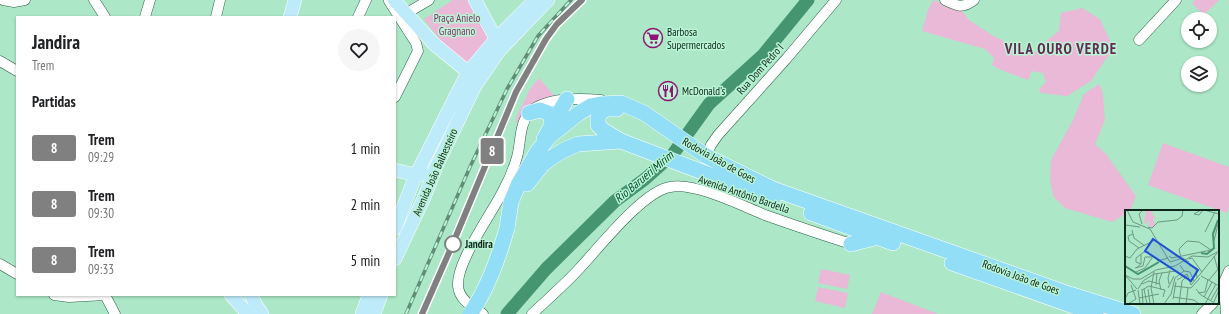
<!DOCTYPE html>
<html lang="pt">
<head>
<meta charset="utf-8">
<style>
	:root { --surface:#fff; --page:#f6f6f6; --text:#202124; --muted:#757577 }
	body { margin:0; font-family:"PT Sans Narrow",sans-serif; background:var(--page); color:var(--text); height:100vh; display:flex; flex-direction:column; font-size:15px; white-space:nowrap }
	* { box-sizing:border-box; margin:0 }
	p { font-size:13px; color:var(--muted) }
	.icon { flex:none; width:22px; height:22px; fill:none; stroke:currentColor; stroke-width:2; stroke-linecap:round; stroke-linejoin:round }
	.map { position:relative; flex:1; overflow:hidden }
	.drawer { position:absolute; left:16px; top:16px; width:380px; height:280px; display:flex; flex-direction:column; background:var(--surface); border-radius:0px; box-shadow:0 1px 3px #0004 }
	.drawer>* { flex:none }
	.badge { padding:0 8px; border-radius:3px; font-size:14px; line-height:26px }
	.tools { position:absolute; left:1181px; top:12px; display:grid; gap:8px }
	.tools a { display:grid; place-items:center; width:36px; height:36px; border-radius:50%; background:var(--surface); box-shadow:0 1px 3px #0004; font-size:20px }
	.map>.badge { position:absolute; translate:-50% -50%; box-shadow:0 0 0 2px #fff }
	h2 { padding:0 16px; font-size:15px; line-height:36px }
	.round { display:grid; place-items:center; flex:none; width:42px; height:42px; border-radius:21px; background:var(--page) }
	.overview { display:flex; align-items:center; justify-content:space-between; height:68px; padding:0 16px }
	h1 { font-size:19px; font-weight:600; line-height:30px }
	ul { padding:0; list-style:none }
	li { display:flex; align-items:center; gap:12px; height:56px; padding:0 16px }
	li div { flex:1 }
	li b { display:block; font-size:15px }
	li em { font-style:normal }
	li .badge { min-width:44px; font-weight:700; text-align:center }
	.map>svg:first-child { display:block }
	.green { fill:#eab9d7 }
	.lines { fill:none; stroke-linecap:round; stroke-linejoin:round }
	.river { stroke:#459670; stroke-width:13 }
	.minor-casing { stroke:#286046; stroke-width:11 }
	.major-casing { stroke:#fff; stroke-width:14 }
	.highway-casing { stroke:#fff; stroke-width:16 }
	.minor { stroke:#fff; stroke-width:10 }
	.major { stroke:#beebfa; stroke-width:13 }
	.highway { stroke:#93def7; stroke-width:15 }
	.rail-casing { stroke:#618c76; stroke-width:3.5 }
	.rail { stroke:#b9f4d4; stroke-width:2; stroke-dasharray:6; stroke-linecap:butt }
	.highway-bridge-casing { stroke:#fff; stroke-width:16; stroke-linecap:butt }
	.highway-bridge { stroke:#93def7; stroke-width:15 }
	.line-casing { stroke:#fff; stroke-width:9 }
	.line { stroke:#808080; stroke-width:6 }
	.stop-dot { fill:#fff; stroke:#808080; stroke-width:2 }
	.labels { text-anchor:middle; stroke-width:3; stroke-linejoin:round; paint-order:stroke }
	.park-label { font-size:11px; fill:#82326a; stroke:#b9f4d4 }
	.poi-label { font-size:11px; fill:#0d251a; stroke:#b9f4d4; text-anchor:start }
	.street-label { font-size:11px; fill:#0d251a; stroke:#b9f4d4 }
	.stop-label { font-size:11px; font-weight:bold; fill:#0d251a; stroke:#b9f4d4; text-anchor:start }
	.water-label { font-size:12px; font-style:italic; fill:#03492f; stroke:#b9f4d4 }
	.district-label { font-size:15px; font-weight:bold; letter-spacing:1px; fill:#652a53; stroke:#b9f4d4 }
	.inset-river { fill:none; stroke:#459670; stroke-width:2 }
	.inset-road { fill:none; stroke:#6c9982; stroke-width:1 }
	.view { fill:#1d4ed8; fill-opacity:0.15; stroke:#1d4ed8; stroke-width:2 }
	.inset-edge { fill:none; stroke:#0d251a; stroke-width:2 }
</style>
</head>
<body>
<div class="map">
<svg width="1229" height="314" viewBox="0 0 1229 314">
	<rect width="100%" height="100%" fill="#ace7c7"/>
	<path class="green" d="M 453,0 L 469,0 L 490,40 L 468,64 L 442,42 L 424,19 Z
		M 933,0 L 962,11 L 969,20 L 993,36 L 1030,53 L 1038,51 L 1044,43 L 1059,31 L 1061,13 L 1082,8 L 1100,19 L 1114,50 L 1106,59 L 1091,81 L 1067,96 L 1041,93 L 1039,89 L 1046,82 L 1043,73 L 1032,71 L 1028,80 C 1016,75 1003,72 992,65 L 994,58 L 985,49 L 922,31 L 927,13 Z
		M 1195,0 L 1219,0 L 1204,15 L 1192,3 Z
		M 539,78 L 555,97 L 528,109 L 516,123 L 516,118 L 530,89 Z
		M 1099,84 L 1103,93 L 1105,120 L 1095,144 L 1106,154 L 1136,196 L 1130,211 L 1126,211 L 1126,214 L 1112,222 L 1065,208 L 1053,196 L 1050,180 L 1051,160 L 1073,120 L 1084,94 Z
		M 1163,143 L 1229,167 L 1229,207 L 1227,213 L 1148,185 Z
		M 821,269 L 850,275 L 847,289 L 818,283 Z
		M 818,287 L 848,293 L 845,308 L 815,301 Z
		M 881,292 L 938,314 L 872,314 Z"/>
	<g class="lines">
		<path class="river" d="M 507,314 L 546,269 L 615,201 L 645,179 L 673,154 L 709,104 L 763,55 L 808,0"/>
		<defs>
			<path id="minor" d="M 3,0 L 14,2 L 25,0
				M 94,0 L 105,17
				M 945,0 C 957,6 962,9 974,0
				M 389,1 L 416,43 L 418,51 L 395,97
				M 407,13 L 429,0
				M 145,17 L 150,0
				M 216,17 L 220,0
				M 358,17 L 366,0
				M 1139,40 L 1176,0
				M 0,61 L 17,71
				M 706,156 L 711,145 L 718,135 L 787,58 L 836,0
				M 0,264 L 17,274
				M 1224,284 L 1226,314
				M 1221,289 L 1229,271
				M 54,295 L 69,297 L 105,295
				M 105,295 L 115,314
				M 483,314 C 473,307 459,300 458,286 C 456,262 492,213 503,191 C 509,180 514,168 517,157 C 521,143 519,125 529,113 C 544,97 581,98 601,100
				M 532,314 C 548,299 564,285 578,270 C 598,249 643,191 670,187 C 695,182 740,205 765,215 C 793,225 823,235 851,244
				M 1202,314 L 1213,303"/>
			<path id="major" d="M 394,0 L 434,44 L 468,72 L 471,78
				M 475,0 L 496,39
				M 290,17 L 295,0
				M 395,170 L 416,175 L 424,174
				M 395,228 L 416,175 L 468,72 L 496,39 L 535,0
				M 395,259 L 424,198 L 436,167 L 475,86 L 499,51 L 548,0
				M 231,295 L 248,314
				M 251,295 L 256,305 L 262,314
				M 362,314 L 369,295
				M 374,314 L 381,295"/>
			<path id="highway" d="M 617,109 L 607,109 L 601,112 L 598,118 L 598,125 L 604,131 L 621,141
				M 529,113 L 540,110 L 548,113 L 551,117 L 552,125 L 544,139
				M 552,125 L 567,99
				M 527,184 L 542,165 L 551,158 L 564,150 L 578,144 L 621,141 L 773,199
				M 811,213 L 893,243
				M 507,228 L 511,202 L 519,183 L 537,152 L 550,136 L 579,113 L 591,106 L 602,104 L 621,103 L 644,113 L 706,156 L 773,189 L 1069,294 L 1133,314
				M 851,244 L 878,237
				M 952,263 L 1096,314"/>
		</defs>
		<use href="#minor" class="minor-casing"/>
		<use href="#major" class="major-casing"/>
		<use href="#highway" class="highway-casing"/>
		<use href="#minor" class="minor"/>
		<use href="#major" class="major"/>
		<use href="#highway" class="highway"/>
		<defs>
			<path id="rail" d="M 406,314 L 470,167 L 507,89 L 538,36 L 571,0
				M 422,314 L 451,248 L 516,92 L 546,39 L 557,24 L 582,0"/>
		</defs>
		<use href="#rail" class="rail-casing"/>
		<use href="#rail" class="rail"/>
		<defs>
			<path id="highway-bridge" d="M 470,314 C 488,288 498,259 507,228"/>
		</defs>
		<use href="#highway-bridge" class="highway-bridge-casing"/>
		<use href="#highway-bridge" class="highway-bridge"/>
	</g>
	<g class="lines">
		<defs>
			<path id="line" d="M 422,314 L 451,248 L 516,92 L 546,39 L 557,24 L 582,0"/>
		</defs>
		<use href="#line" class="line-casing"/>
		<use href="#line" class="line"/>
	</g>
	<defs>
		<symbol id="supermarket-ring" viewBox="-11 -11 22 22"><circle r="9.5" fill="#b9f4d4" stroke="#911673" stroke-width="1.5"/><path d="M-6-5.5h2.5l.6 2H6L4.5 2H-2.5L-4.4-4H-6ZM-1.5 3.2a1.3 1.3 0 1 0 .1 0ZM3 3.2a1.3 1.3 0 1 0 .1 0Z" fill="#911673"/></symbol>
		<symbol id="restaurant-ring" viewBox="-11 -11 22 22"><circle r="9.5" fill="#b9f4d4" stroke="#911673" stroke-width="1.5"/><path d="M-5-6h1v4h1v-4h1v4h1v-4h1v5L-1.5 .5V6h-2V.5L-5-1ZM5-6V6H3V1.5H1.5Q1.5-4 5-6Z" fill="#911673"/></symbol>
	</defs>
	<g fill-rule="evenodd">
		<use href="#supermarket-ring" x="642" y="27" width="22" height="22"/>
		<use href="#restaurant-ring" x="657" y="80" width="22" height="22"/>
	</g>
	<circle class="stop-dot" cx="453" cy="244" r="8"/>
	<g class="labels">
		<g class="park-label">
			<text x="457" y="22">Praça Anielo<tspan x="457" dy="13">Gragnano</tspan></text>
		</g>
		<g class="poi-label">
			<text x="667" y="36">Barbosa<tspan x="667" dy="13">Supermercados</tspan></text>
			<text x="682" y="95">McDonald's</text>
		</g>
		<g class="street-label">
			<text transform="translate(760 69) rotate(-48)" y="4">Rua Dom Pedro I</text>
			<text transform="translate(719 160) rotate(29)" y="4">Rodovia João de Goes</text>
			<text transform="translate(435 172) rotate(-66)" y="4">Avenida João Balhesteiro</text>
			<text transform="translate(744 194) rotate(19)" y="4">Avenida Antônio Bardella</text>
			<text transform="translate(1021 277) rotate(20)" y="4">Rodovia João de Goes</text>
		</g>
		<g class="stop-label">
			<text x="465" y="248">Jandira</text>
		</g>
		<g class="water-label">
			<text transform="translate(644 177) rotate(-40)" y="4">Rio Barueri Mirim</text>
		</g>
		<g class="district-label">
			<text x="1061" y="54">VILA OURO VERDE</text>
		</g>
	</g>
	<g transform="translate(1125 210)">
		<rect width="94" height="94" fill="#ace7c7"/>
		<path d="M 21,0 L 28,2 L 27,4 L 31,8 L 28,9 L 30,14 L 27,18 L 23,15 L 25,11 L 19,14 Z" fill="#eab9d7"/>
		<path class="inset-river" d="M 76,43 L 82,44 L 89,38 L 88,24 L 93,10M 0,56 L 13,64 L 34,52"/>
		<path class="inset-road" d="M 2,0 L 8,12 L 25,19 L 45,52 L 58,48 L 64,52M 76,0 L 69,4 L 74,5 L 78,0M 79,0 L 94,4M 17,14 L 14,4 L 18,0M 0,15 L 15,17M 23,17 L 27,18 L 33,12 L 52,10 L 57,6 L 58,0M 7,20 L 9,28 L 20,36M 80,22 L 90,2M 8,24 L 3,26 L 4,31 L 14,38M 89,31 L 94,10M 0,46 L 5,48 L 12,39 L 30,30M 44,46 L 47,48 L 86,40M 89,46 L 93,60M 56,48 L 54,39 L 62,31 L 74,32 L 86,40M 64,49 L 67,48 L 77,62M 16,54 L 11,52 L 11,48 L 19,42 L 24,42M 64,55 L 71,59 L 72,68M 10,58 L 18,56 L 20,47 L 30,47 L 33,51 L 43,48M 11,58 L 16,54 L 16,44M 59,61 L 65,62 L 69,71M 11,62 L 20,58 L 27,48M 76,63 L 92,43M 0,65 L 8,69 L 16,69 L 31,60 L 50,56 L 67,46 L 83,47 L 94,41M 1,66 L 12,79M 76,66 L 94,76M 52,70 L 62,64 L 66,75 L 76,63M 84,70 L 94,58M 17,74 L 24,71 L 35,74M 44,74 L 43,68 L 45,60M 31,75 L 32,63M 49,76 L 66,78 L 75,68M 43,78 L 49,66M 13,79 L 18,71 L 29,64 L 51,61M 17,79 L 18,94M 19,79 L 22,94M 23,79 L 25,94M 71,79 L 76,85 L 88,92M 13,80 L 15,94M 17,80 L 24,76 L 40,80 L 38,87M 36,80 L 34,71 L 37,63M 73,83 L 80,82 L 83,69M 48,87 L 69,90 L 74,94M 79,87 L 87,72M 14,88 L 34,84M 0,89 L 3,83 L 11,80M 48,89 L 51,72M 86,90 L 94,76M 3,94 L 11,89 L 6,75M 29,94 L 26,78 L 29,62M 39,94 L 46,84 L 50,68 L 59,61 L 55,55M 54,94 L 57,71 L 63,65M 61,94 L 63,78M 80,94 L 91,74M 88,94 L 94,80"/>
		<path class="view" d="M 28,29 L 73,60 L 66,71 L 20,41 Z"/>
		<rect width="94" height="94" class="inset-edge"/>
	</g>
</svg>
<div class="tools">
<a><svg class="icon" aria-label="locate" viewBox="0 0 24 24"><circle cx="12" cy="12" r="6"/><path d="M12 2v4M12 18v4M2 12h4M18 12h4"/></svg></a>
<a><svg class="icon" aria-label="layers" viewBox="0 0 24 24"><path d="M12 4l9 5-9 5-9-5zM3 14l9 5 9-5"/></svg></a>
</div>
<b class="badge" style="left:492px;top:151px;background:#808080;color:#fff">8</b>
<section class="drawer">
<div class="overview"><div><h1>Jandira</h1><p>Trem</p></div><a class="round"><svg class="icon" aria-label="heart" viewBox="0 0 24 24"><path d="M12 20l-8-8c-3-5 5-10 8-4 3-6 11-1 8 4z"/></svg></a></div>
<h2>Partidas</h2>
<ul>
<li><span class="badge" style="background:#808080;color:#fff">8</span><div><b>Trem</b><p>09:29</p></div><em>1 min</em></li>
<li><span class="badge" style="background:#808080;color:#fff">8</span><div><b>Trem</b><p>09:30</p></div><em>2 min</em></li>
<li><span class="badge" style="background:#808080;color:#fff">8</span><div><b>Trem</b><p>09:33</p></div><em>5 min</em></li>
</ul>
</section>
</div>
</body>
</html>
